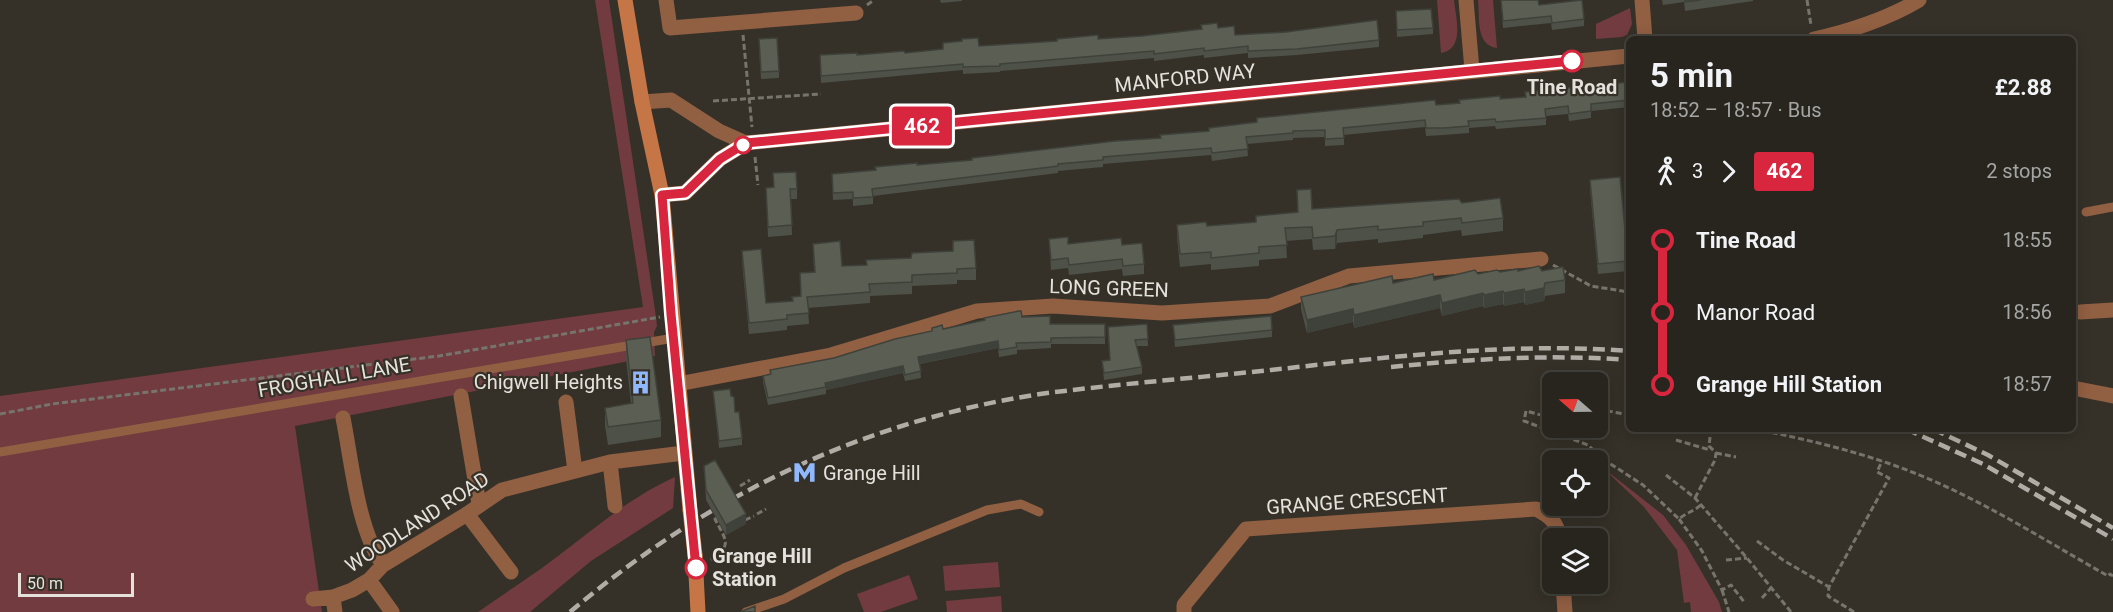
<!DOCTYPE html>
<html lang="en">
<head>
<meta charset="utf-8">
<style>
	:root { --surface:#28251e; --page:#302d27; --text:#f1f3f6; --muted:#a5a5a4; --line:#44423c }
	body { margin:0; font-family:Roboto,sans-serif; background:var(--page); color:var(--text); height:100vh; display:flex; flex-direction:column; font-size:22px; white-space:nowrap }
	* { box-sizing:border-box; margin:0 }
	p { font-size:20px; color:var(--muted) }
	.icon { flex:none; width:33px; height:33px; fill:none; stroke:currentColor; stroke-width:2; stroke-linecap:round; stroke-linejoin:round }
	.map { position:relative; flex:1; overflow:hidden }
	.sheet { position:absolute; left:1626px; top:36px; width:450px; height:396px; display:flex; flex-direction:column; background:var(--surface); border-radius:9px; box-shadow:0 3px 15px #0003,0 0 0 2px var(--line) }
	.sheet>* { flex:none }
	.badge { padding:0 12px; border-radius:4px; font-size:21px; line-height:39px }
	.needle { width:39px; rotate:290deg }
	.fabs { position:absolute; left:1542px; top:372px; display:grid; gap:12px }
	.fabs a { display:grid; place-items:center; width:66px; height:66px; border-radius:9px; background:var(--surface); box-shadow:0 3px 15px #0003,0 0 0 2px var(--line); font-size:30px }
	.scale { position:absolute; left:18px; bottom:15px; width:116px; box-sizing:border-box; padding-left:6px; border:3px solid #e5e2dc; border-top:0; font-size:16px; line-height:21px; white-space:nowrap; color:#e5e2dc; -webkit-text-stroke:4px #353128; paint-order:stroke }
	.map>.badge { position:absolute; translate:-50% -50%; box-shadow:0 0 0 3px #fff }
	.legs { display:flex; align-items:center; gap:9px; height:66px; padding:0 24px; font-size:20px }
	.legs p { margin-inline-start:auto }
	.overview { display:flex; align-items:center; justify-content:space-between; height:102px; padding:0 24px }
	h1 { font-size:33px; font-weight:700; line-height:45px }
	ul { padding:0 24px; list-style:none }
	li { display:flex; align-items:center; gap:21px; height:72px; font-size:22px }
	li i { display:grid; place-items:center; width:9px; height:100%; margin:0 8px; background:currentColor }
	li i::after { content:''; width:15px; height:15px; margin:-8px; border:4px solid; border-radius:50%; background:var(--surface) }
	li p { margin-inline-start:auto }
	li:first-child i { background:linear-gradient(#0000 50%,currentColor 0) }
	li:last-child i { background:linear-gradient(currentColor 50%,#0000 0) }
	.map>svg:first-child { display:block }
	.green { fill:#713b3f }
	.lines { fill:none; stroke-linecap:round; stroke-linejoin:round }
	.path { stroke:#77746c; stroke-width:3; stroke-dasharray:6 3; stroke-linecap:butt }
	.service { stroke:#915f42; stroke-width:9 }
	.minor { stroke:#915f42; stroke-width:15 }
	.tertiary { stroke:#915f42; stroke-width:15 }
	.secondary { stroke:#c67646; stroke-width:15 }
	.rail { stroke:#b1ada6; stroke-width:4.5; stroke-dasharray:12 6; stroke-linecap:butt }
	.secondary-bridge { stroke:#c67646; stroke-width:15 }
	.wall { fill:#4d5147 }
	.shaded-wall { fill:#3f423a }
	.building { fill:#5a5e53; stroke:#3f423a; stroke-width:1.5 }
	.line-1-casing { stroke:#fff; stroke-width:14 }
	.line-1 { stroke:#d7263d; stroke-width:9 }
	.stop-1-dot { fill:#fff; stroke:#d7263d; stroke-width:3 }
	.labels { text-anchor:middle; stroke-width:4.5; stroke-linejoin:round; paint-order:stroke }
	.street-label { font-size:20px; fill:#e5e2dc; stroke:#353128 }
	.stop-label { font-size:20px; font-weight:bold; fill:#e5e2dc; stroke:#353128 }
	.poi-label { font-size:20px; fill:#e5e2dc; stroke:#353128; text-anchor:end }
</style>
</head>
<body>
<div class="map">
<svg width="2113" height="612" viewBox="0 0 2113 612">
	<rect width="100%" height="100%" fill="#353128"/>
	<path class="green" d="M 595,0 L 609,0 L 656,317 L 657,326 L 654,332 L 655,356 L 295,426 L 322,612 L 0,612 L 0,396 L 643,307 Z
		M 1437,0 L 1454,0 C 1456,18 1465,49 1441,53 Z
		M 1478,0 L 1493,0 L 1497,48 C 1475,45 1480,17 1478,0 Z
		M 1630,8 L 1632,24 L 1627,35 L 1622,37 L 1596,39 L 1596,24 Z
		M 1602,467 L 1663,515 L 1686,545 L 1719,602 L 1722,612 L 1691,612 L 1690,602 L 1684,603 L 1677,550 L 1644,507 Z
		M 675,477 L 673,508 L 591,561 L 530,612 L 478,612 C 503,594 529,578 554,559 C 593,530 630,497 675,477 Z
		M 998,562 L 1000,587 L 945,591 L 943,566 Z
		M 909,575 L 918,599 L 881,612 L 864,612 L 857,594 Z
		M 1001,596 L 1002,612 L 947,612 L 946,601 Z"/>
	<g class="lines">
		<path class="path" d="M 1807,0 L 1811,25
			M 867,5 L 874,0
			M 743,35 L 752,127
			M 713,101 L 821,94
			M 755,157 L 758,185
			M 1553,265 L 1591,286 L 1629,292
			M 1598,409 L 1629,415
			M 0,414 L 52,404 L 439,356 L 660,317
			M 1552,418 L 1526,411 L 1524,421 L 1588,445 L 1603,459 L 1643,485 L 1679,519 C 1686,513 1694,511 1701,505
			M 1754,429 C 1810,440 1865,453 1917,474 C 1984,501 2046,541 2108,576 L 2110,574 L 2113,576
			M 1676,440 L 1710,450
			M 1716,453 L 1736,457
			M 1666,475 L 1695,498 L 1747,558 L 1791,612
			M 740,486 L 750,480
			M 1695,498 L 1715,460 L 1716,453 L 1709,446 L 1711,429
			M 757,514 L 766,509
			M 1679,519 L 1702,551 L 1722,590 L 1731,585 L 1745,603
			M 745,520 L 754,516
			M 1757,541 L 1783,560 L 1829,587
			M 711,560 C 733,544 726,541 715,519 L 717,518
			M 1726,560 L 1747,558
			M 1722,590 L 1729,612
			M 1762,598 L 1771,588
			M 1854,612 L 1828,596 L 1829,587 L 1889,478 L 1877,472 L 1882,461"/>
		<path class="service" d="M 2086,212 L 2113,207
			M 0,452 L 674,338
			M 746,612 L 784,599 L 844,568 L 987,510 L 1021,504 L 1039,512"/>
		<path class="minor" d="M 666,0 L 670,28 L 856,13
			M 1466,0 L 1472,70
			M 1642,0 L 1645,39
			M 2080,312 L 2113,310
			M 678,384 L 831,355 L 977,311 L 1053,306 L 1162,313 L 1270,306 L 1349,276 L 1541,259
			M 2073,388 L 2113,396
			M 461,396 L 479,504
			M 566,402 L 575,471
			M 343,418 C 352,462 357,528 383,565
			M 610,462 L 615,506
			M 467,514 L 511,572
			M 369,580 L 392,612
			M 1563,584 L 1565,612
			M 333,597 L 335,612
			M 313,599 L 333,597 L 352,590 L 369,580 L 383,565 L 467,514 L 502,490 L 610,462 L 684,453
			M 1184,612 L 1184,605 L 1246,529 L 1536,509 C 1550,516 1558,523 1559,538"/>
		<path class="tertiary" d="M 1814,39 C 1848,32 1889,18 1919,0
			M 642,102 L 671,100 L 719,131 L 746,143 L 1629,56
			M 662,195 L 685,193 L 720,159 L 746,143"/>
		<path class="secondary" d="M 625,0 L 642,102 L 662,195 L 690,510
			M 695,555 L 698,612"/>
		<path class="rail" d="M 1391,367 C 1470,359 1550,354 1629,360
			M 1906,429 L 1983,464 L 2113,539
			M 1933,429 L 1988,455 L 2113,528
			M 570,612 C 709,495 860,422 1040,394 C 1117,384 1194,378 1271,370 C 1389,357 1510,342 1629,351"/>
		<path class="secondary-bridge" d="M 690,510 L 695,555"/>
	</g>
	<path class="wall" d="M 940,0 L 962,0 L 962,1 L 941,3 Z
		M 1501,0 L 1539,5 L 1584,19 L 1584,26 L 1552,30 L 1551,23 L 1503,28 Z
		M 1662,0 L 1753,0 L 1753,1 L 1685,11 L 1684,2 L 1663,5 Z
		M 1396,18 L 1433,28 L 1433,34 L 1397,37 Z
		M 1201,25 L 1218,28 L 1235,35 L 1379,40 L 1379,47 L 1297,55 L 1248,58 L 1248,53 L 1204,58 L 1204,55 L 1154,61 L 1154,58 L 1000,71 L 1000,72 L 963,74 L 963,70 L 821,83 L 820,55 L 905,53 L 943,49 L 943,43 L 979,46 L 1142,36 L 1201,29 Z
		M 759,45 L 779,71 L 779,78 L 761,79 Z
		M 1629,82 L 1629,107 L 1591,111 L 1591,118 L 1569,121 L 1568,114 L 1546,116 L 1546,125 L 1496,129 L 1495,126 L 1469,128 L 1469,133 L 1444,135 L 1426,136 L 1425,127 L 1344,135 L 1344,145 L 1325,146 L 1325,137 L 1293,138 L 1293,140 L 1247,144 L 1248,156 L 1212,161 L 1211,155 L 1103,164 L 1103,167 L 1058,171 L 1058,173 L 873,196 L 873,204 L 853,206 L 853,199 L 833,200 L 832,174 L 875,171 L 917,165 L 972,160 L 1161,138 L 1209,131 L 1436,105 L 1525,97 L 1525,92 Z
		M 773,173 L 797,189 L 797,199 L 791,199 L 792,235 L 768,237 L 766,188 L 773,187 Z
		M 1590,180 L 1628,261 L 1628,271 L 1598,274 L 1590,190 Z
		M 1297,190 L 1312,209 L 1462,203 L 1503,218 L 1503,231 L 1462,236 L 1461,230 L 1423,235 L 1423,238 L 1378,243 L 1378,239 L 1337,243 L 1335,249 L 1313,250 L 1312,239 L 1286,241 L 1287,258 L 1259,260 L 1259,266 L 1211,270 L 1211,264 L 1180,267 L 1177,237 L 1177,225 L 1207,226 L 1256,222 L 1256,216 L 1297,212 Z
		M 1049,239 L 1068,244 L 1122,245 L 1144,264 L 1144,274 L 1123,276 L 1122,269 L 1069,275 L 1068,268 L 1051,270 Z
		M 813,244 L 842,266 L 976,268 L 976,280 L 957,280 L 957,284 L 912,286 L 912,294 L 870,296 L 870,303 L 808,308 L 809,324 L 787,326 L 787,330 L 749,334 L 742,262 L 742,251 L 766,303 L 792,301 L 800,296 L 800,273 L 814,272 Z
		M 1518,271 L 1542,271 L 1565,280 L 1565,293 L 1545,296 L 1544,301 L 1525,305 L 1524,302 L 1504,306 L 1503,304 L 1484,308 L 1483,306 L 1442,316 L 1440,308 L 1354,328 L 1353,322 L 1307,333 L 1301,309 L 1301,297 L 1393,283 L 1434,280 L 1478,274 Z
		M 1022,317 L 1050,324 L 1105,324 L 1105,344 L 1051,344 L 1051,348 L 1017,350 L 1017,354 L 999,357 L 998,348 L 920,364 L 921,378 L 905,381 L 903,373 L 826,390 L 826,394 L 768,405 L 763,382 L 763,376 L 770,374 L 770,370 L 834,358 L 943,329 Z
		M 1147,324 L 1148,346 L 1136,346 L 1142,367 L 1142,374 L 1104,380 L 1102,361 L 1109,360 Z
		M 1173,325 L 1272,330 L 1272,337 L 1175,347 Z
		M 626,340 L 661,420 L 661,437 L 608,445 L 605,426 L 605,408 L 631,404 L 626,358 Z
		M 713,391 L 731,396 L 742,438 L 742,445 L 719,448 Z
		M 704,466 L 746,524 L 726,535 L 706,500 Z"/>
	<path class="shaded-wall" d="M 1337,230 L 1337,243 L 1335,249 L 1335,236 Z
		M 1545,283 L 1544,301 L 1525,305 L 1525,292 Z
		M 1524,289 L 1524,302 L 1504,306 L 1504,293 Z
		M 1503,291 L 1503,304 L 1484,308 L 1484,295 Z
		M 1483,293 L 1483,306 L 1442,316 L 1442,303 Z
		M 1440,295 L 1440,308 L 1354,328 L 1354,315 Z
		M 1353,309 L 1353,322 L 1307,333 L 1307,320 Z
		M 998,341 L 998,348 L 918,364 L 918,357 Z
		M 903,366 L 903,373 L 826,390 L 825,383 Z
		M 746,514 L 746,524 L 726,535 L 726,525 Z"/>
	<path class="building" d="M 1501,0 L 1538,0 L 1539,5 L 1582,0 L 1584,19 L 1552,23 L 1551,16 L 1503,21 Z
		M 1685,0 L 1701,0 L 1685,2 Z
		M 1431,9 L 1433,28 L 1397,30 L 1396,11 Z
		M 1377,20 L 1379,40 L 1297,49 L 1248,51 L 1248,46 L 1204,51 L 1204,48 L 1154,54 L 1154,51 L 1000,64 L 1000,66 L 963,67 L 963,64 L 821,76 L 820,55 L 857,53 L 857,55 L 904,51 L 905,53 L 943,49 L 943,43 L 962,41 L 962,39 L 978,38 L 979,46 L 1057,41 L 1057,39 L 1098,35 L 1098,39 L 1142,36 L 1202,29 L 1201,25 L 1217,23 L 1218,28 L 1234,26 L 1235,35 L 1286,32 Z
		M 777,38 L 779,71 L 761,72 L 759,39 Z
		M 1629,82 L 1629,100 L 1591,104 L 1591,111 L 1569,114 L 1568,106 L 1545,109 L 1546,118 L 1496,122 L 1495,119 L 1468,121 L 1469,126 L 1444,128 L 1426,128 L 1425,120 L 1343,128 L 1344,138 L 1325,139 L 1325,130 L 1293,131 L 1293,133 L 1246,137 L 1248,149 L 1212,153 L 1211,148 L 1103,157 L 1103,160 L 1058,164 L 1058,166 L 872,189 L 873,197 L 853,198 L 853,192 L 833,193 L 832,174 L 876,170 L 875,167 L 917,163 L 917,165 L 972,160 L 972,158 L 1115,141 L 1161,138 L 1160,135 L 1209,131 L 1209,128 L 1257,122 L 1257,118 L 1435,100 L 1436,105 L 1460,103 L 1459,100 L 1500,96 L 1500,99 L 1526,97 L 1525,92 Z
		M 796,172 L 797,189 L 790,189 L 792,225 L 768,227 L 766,188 L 774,187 L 773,173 Z
		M 1620,177 L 1628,261 L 1598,264 L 1590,180 Z
		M 1311,189 L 1312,209 L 1459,199 L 1462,203 L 1500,198 L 1503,218 L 1462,223 L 1461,218 L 1423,222 L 1423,226 L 1378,230 L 1378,226 L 1337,230 L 1335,236 L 1313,238 L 1312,227 L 1285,228 L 1287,245 L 1259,247 L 1259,253 L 1211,258 L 1211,252 L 1180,254 L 1177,225 L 1206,222 L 1207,226 L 1256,222 L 1256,216 L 1298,212 L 1297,190 Z
		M 1068,237 L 1068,244 L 1121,238 L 1122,245 L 1142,243 L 1144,264 L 1123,266 L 1122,259 L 1069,265 L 1068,258 L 1051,260 L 1049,239 Z
		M 974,240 L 976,268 L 957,269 L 957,273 L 912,275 L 912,282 L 869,284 L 870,292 L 807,297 L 809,313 L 787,315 L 787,319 L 749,323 L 742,251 L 761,249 L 766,303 L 793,301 L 792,297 L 801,296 L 800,273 L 815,272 L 813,244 L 840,241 L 842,266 L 867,265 L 866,260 L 911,258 L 912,253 L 953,251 L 953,241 Z
		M 1539,266 L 1542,271 L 1563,267 L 1565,280 L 1545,283 L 1544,288 L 1525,292 L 1524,289 L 1504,293 L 1503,291 L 1484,295 L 1483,293 L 1442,303 L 1440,295 L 1354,315 L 1353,309 L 1307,320 L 1301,297 L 1392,276 L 1393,283 L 1433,274 L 1434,280 L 1475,270 L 1478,274 L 1497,270 L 1500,272 L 1518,269 L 1518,271 Z
		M 1019,311 L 1021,311 L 1022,317 L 1050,316 L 1050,324 L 1105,324 L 1105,337 L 1051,338 L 1051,342 L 1016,343 L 1017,347 L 999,350 L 998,341 L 918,357 L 921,371 L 905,375 L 903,366 L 825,383 L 826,387 L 768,398 L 763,376 L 771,374 L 770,370 L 834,358 L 895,339 L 932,331 L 932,328 L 936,327 L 942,325 L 943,329 L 985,320 L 984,318 Z
		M 1271,316 L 1272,330 L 1175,340 L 1173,325 Z
		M 1147,324 L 1148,339 L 1135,340 L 1142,367 L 1104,373 L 1102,361 L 1110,360 L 1108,327 Z
		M 650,337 L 661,420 L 608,427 L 605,408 L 633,403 L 626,340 Z
		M 730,389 L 731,396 L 734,397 L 735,412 L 739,412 L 742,438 L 719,441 L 713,391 Z
		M 715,460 L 746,514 L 726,525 L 706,490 L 704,466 Z
		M 755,606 L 755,612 L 740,612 Z"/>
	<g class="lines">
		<defs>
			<path id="line-1" d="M 696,568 L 671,314 L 662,195 L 685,193 L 720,159 L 746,143 L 1572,61"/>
		</defs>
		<use href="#line-1" class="line-1-casing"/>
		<use href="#line-1" class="line-1"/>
	</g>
	<defs>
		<symbol id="building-bare" viewBox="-9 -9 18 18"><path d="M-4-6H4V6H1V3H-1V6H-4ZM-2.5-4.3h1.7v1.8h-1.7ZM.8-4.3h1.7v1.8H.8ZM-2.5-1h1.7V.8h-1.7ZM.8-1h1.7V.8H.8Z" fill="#8fb8fd" stroke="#353128" stroke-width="2.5" paint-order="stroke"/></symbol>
		<symbol id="metro-bare" viewBox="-9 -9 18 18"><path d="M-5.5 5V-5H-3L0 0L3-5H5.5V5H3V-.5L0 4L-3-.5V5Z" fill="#8fb8fd" stroke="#353128" stroke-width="2.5" paint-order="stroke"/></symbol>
	</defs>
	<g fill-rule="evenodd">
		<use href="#building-bare" x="624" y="366" width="33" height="33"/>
		<use href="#metro-bare" x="788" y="456" width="33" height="33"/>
	</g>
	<g class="stop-1-dot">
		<circle cx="1572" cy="61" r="10"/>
		<circle cx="743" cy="145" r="8"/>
		<circle cx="696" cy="568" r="10"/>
	</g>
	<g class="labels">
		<g class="street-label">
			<text transform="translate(1185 78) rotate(-6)" y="7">MANFORD WAY</text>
			<text transform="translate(1109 288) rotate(2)" y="7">LONG GREEN</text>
			<text transform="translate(334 377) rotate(-10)" y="7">FROGHALL LANE</text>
			<text transform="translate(1357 501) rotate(-4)" y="7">GRANGE CRESCENT</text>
			<text transform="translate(417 522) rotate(-33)" y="7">WOODLAND ROAD</text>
		</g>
		<g class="stop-label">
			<text x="1572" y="94">Tine Road</text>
			<text x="712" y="563" text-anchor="start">Grange Hill<tspan x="712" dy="23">Station</tspan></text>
		</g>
		<g class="poi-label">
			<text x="623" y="389">Chigwell Heights</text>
			<text x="823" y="480" text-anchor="start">Grange Hill</text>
		</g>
	</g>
</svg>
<div class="fabs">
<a><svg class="needle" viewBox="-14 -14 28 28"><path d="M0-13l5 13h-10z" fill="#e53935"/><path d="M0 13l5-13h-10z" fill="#a5a5a4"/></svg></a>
<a><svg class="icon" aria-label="locate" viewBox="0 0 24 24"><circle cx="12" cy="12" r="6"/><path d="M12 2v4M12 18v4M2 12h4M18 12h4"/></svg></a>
<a><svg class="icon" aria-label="layers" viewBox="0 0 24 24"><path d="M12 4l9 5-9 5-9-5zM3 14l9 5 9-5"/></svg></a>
</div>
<div class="scale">50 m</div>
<b class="badge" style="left:922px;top:126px;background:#d7263d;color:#fff">462</b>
<section class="sheet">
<div class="overview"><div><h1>5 min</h1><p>18:52 – 18:57 · Bus</p></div><b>£2.88</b></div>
<div class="legs"><svg class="icon" aria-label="walk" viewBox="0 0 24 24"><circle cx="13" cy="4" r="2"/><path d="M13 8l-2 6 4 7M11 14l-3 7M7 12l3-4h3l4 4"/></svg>3<svg class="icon" aria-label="forward" viewBox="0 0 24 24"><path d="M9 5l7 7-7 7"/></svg><b class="badge" style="background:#d7263d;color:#fff">462</b><p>2 stops</p></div>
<ul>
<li><i style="color:#d7263d"></i><b>Tine Road</b><p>18:55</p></li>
<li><i style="color:#d7263d"></i><span>Manor Road</span><p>18:56</p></li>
<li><i style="color:#d7263d"></i><b>Grange Hill Station</b><p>18:57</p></li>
</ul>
</section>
</div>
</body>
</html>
